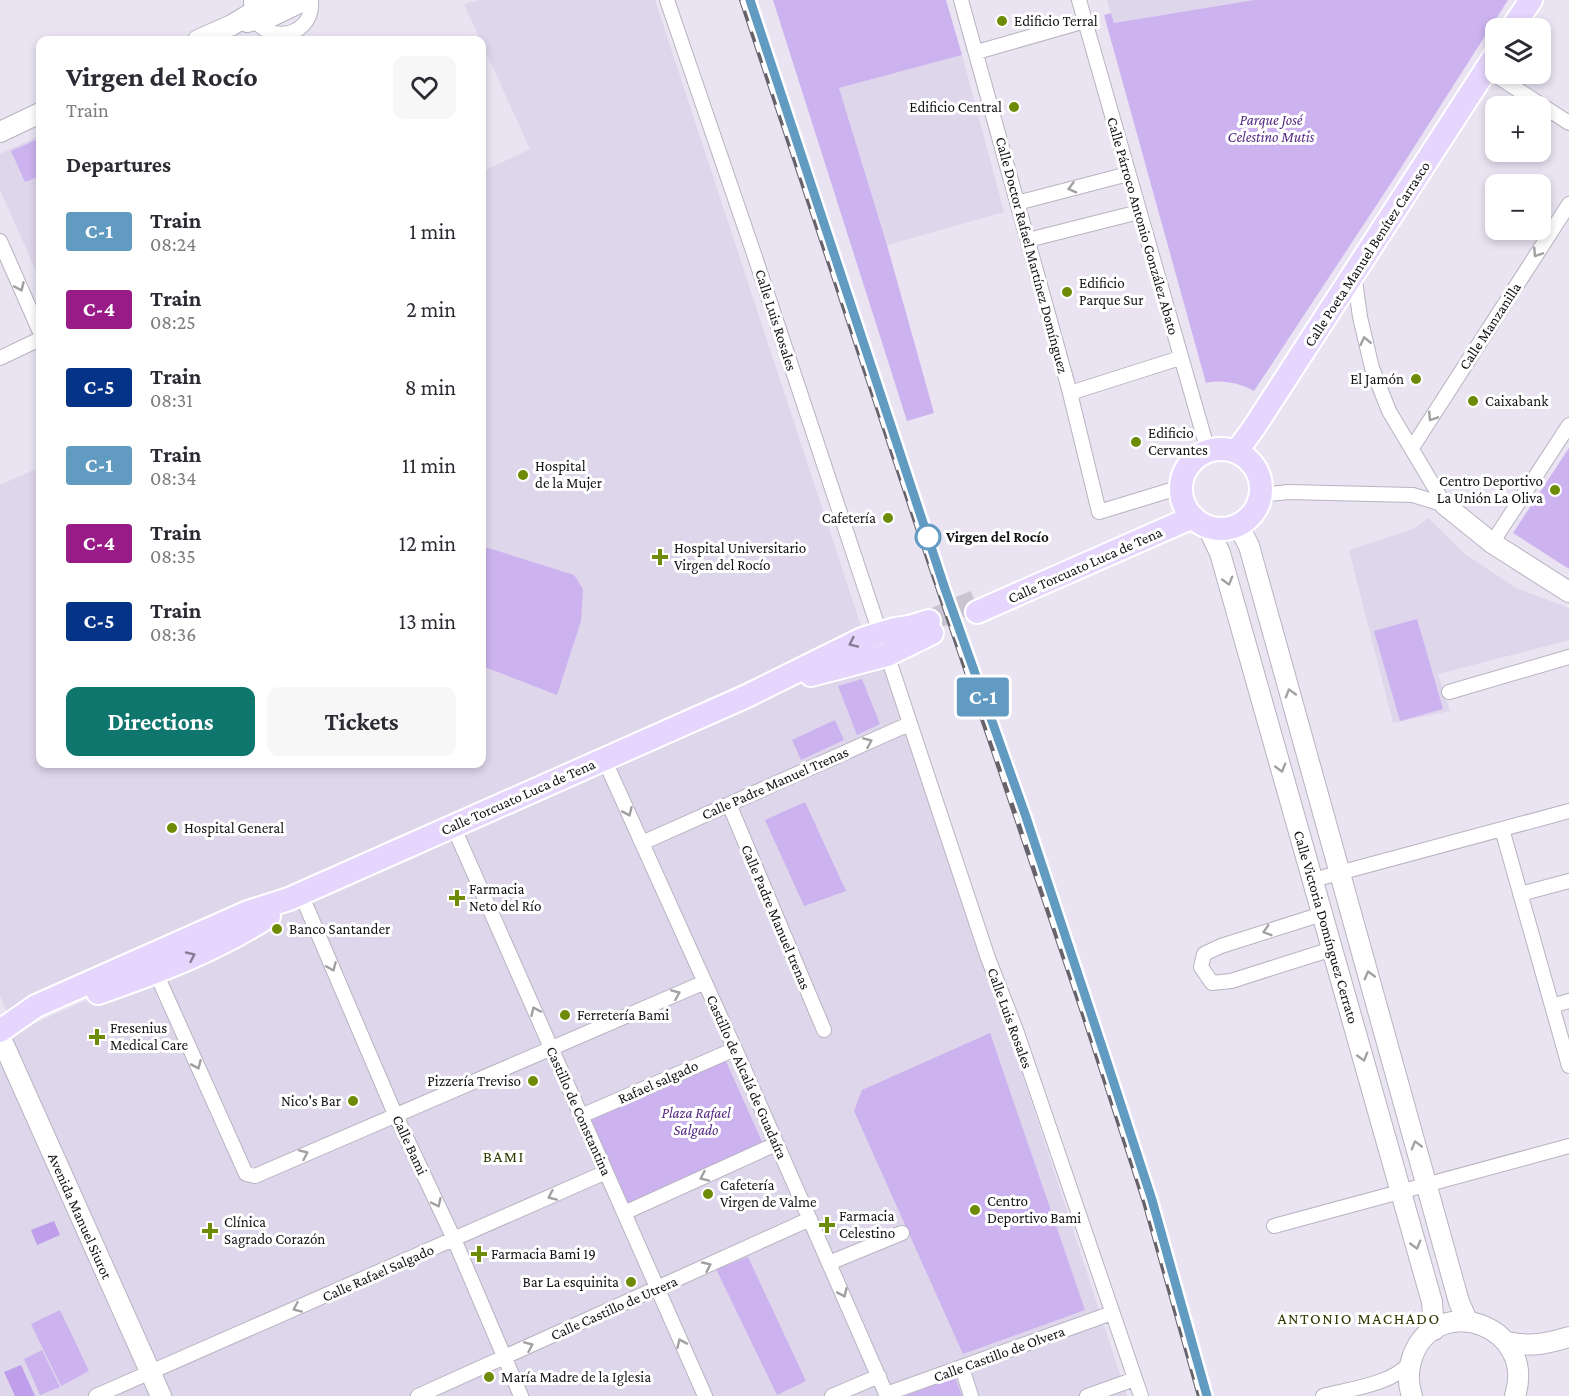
<!DOCTYPE html>
<html lang="en">
<head>
<meta charset="utf-8">
<style>
	:root { --surface:#fff; --page:#f7f7f7; --text:#2b2b33; --muted:#7c7c81; --accent:#0f766e }
	body { margin:0; font-family:"Crimson Pro",serif; background:var(--page); color:var(--text); height:100vh; display:flex; flex-direction:column; font-size:22px; white-space:nowrap }
	* { box-sizing:border-box; margin:0 }
	p { font-size:20px; color:var(--muted) }
	.icon { flex:none; width:33px; height:33px; fill:none; stroke:currentColor; stroke-width:2; stroke-linecap:round; stroke-linejoin:round }
	.map { position:relative; flex:1; overflow:hidden }
	.drawer { position:absolute; left:36px; top:36px; width:450px; height:732px; display:flex; flex-direction:column; background:var(--surface); border-radius:12px; box-shadow:0 3px 9px #0003 }
	.drawer>* { flex:none }
	.badge { padding:0 12px; border-radius:4px; font-size:21px; line-height:39px }
	.controls { position:absolute; left:1485px; top:18px; display:grid; gap:12px }
	.controls a { display:grid; place-items:center; width:66px; height:66px; border-radius:12px; background:var(--surface); box-shadow:0 3px 9px #0003; font-size:30px }
	.map>.badge { position:absolute; translate:-50% -50%; box-shadow:0 0 0 3px #fff }
	h2 { padding:0 30px; font-size:22px; line-height:54px }
	.round { display:grid; place-items:center; flex:none; width:63px; height:63px; border-radius:12px; background:var(--page) }
	.overview { display:flex; align-items:center; justify-content:space-between; height:102px; padding:0 30px }
	h1 { font-size:28px; font-weight:700; line-height:45px }
	.cta { display:flex; gap:12px; margin-top:auto; padding:12px 30px }
	.cta a { flex:1; height:69px; border-radius:12px; background:var(--accent); color:#fff; font-size:24px; font-weight:700; line-height:69px; text-align:center }
	.cta a+a { background:var(--page); color:var(--text) }
	ul { padding:0; list-style:none }
	li { display:flex; align-items:center; gap:18px; height:78px; padding:0 30px }
	li div { flex:1 }
	li b { display:block; font-size:22px }
	li em { font-style:normal }
	li .badge { min-width:66px; font-weight:700; text-align:center }
	.map>svg:first-child { display:block }
	.built { fill:#ded6eb }
	.green { fill:#ccb3ef }
	.water { fill:#bf9eec }
	.lines { fill:none; stroke-linecap:round; stroke-linejoin:round }
	.primary-tunnel { stroke:#c9c4d1; stroke-width:22; stroke-dasharray:22 11; stroke-linecap:butt }
	.street-casing { stroke:#b8b3c1; stroke-width:16 }
	.secondary-casing { stroke:#b8b3c1; stroke-width:22 }
	.primary-casing { stroke:#fff; stroke-width:26 }
	.street { stroke:#fff; stroke-width:14 }
	.secondary { stroke:#fff; stroke-width:20 }
	.primary { stroke:#e6d6fd; stroke-width:22 }
	.rail-casing { stroke:#65626a; stroke-width:6 }
	.rail { stroke:#fff; stroke-width:4; stroke-dasharray:11; stroke-linecap:butt }
	.oneway { stroke:#a1a0a2 }
	.oneway2 { stroke:#877e95 }
	.line-casing { stroke:#fff; stroke-width:14 }
	.line { stroke:#619bc1; stroke-width:9 }
	.poi-dot { fill:#6d8b06; stroke:#fff; stroke-width:2 }
	.stop-dot { fill:#fff; stroke:#619bc1; stroke-width:3 }
	.labels { text-anchor:middle; stroke-width:6; stroke-linejoin:round; paint-order:stroke }
	.poi-label { font-size:15px; fill:#131216; stroke:#fff; text-anchor:start }
	.park-label { font-size:15px; font-style:italic; fill:#552881; stroke:#fff }
	.street-label { font-size:15px; fill:#131216; stroke:#fff }
	.stop-label { font-size:15px; font-weight:bold; fill:#131216; stroke:#fff; text-anchor:start }
	.neighbourhood-label { font-size:16px; letter-spacing:1.5px; fill:#2e3c02; stroke:#fff }
</style>
</head>
<body>
<div class="map">
<svg width="1569" height="1396" viewBox="0 0 1569 1396">
	<rect width="100%" height="100%" fill="#e9e3f2"/>
	<path class="built" d="M 481,0 L 655,0 L 862,629 L 530,779 L 7,1012 L 0,996 L 0,485 L 40,467 L 40,764 L 482,764 L 482,172 L 530,149 L 464,4 Z
		M 1107,0 L 1254,0 L 1114,23 Z
		M 962,55 L 1004,212 L 887,245 L 839,88 Z
		M 40,135 L 40,280 L 0,190 L 0,154 Z
		M 1428,518 L 1465,554 L 1516,588 L 1569,608 L 1569,640 L 1438,674 L 1450,711 L 1393,723 L 1349,550 L 1414,529 Z
		M 882,642 L 1127,1396 L 0,1396 L 0,1039 Z"/>
	<path class="green" d="M 773,0 L 946,0 L 962,55 L 839,88 L 887,245 L 934,413 L 907,421 Z
		M 1254,0 L 1508,0 L 1395,177 L 1254,391 C 1240,383 1221,379 1206,383 L 1104,15 L 1111,13 L 1114,23 Z
		M 40,138 L 40,176 L 25,182 L 11,151 Z
		M 1569,448 L 1569,569 L 1513,533 Z
		M 482,546 L 574,575 L 583,589 L 581,621 L 557,695 L 482,666 Z
		M 1417,619 L 1443,709 L 1400,721 L 1374,631 Z
		M 862,679 L 880,724 L 857,735 L 838,686 Z
		M 835,720 L 844,740 L 801,760 L 792,740 Z
		M 805,802 L 846,891 L 804,906 L 765,820 Z
		M 990,1033 L 1085,1310 L 963,1354 L 854,1111 L 862,1090 Z
		M 724,1057 L 764,1146 L 626,1206 L 586,1116 Z
		M 748,1257 L 806,1381 L 777,1395 L 716,1269 Z
		M 60,1310 L 89,1371 L 61,1386 L 31,1324 Z
		M 42,1350 L 60,1387 L 40,1395 L 24,1359 Z
		M 955,1377 L 962,1396 L 905,1396 Z"/>
	<path class="water" d="M 54,1221 L 60,1235 L 37,1245 L 31,1230 Z
		M 21,1365 L 35,1396 L 15,1396 L 4,1372 Z"/>
	<g class="lines">
		<path class="primary-tunnel" d="M 929,621 L 975,601"/>
		<defs>
			<path id="street" d="M 251,0 C 249,46 315,44 311,0
				M 667,0 L 754,254 L 988,958 L 1016,1030 L 1141,1396
				M 961,0 L 1070,393 L 1099,512 L 1181,487
				M 1079,0 L 1208,451
				M 977,52 L 1085,21
				M 1486,69 L 1569,123
				M 1017,203 L 1128,174
				M 1028,240 L 1139,212
				M 0,241 L 40,332
				M 1354,273 L 1360,317 L 1372,368 L 1389,411 L 1445,505
				M 0,358 L 40,339
				M 1070,393 L 1180,358
				M 1412,448 L 1569,204
				M 1261,495 L 1288,492 L 1413,495 L 1445,505
				M 1492,543 L 1569,425
				M 1449,692 L 1569,657
				M 604,759 L 744,1069 L 887,1396
				M 729,804 L 824,1030
				M 453,826 L 705,1396
				M 1502,829 L 1569,1066
				M 642,843 L 909,724
				M 1313,880 L 1569,811
				M 301,894 L 395,1114 L 454,1239 L 521,1396
				M 1520,894 L 1569,881
				M 1322,914 L 1221,946 L 1204,954 L 1201,967 L 1212,983 L 1231,981 L 1332,949
				M 156,973 L 246,1174 L 255,1176 L 705,982
				M 1552,1006 L 1569,1001
				M 581,1116 L 735,1049
				M 624,1213 L 776,1144
				M 1274,1226 L 1569,1146
				M 829,1263 L 902,1233
				M 962,1368 L 971,1396
				M 886,1394 L 1112,1313
				M 96,1396 L 606,1172
				M 418,1396 L 810,1219
				M 832,1396 L 879,1376
				M 1087,1396 L 1135,1379
				M 1323,1396 C 1350,1389 1392,1384 1410,1363"/>
			<path id="secondary" d="M 247,22 L 272,16 L 305,0
				M 198,40 L 232,25 L 273,0
				M 0,132 L 40,113
				M 1445,505 L 1492,543 L 1569,592
				M 1238,525 L 1249,546 L 1459,1302 L 1468,1322
				M 1207,526 L 1220,553 L 1432,1302 L 1434,1330
				M 0,1036 L 161,1396
				M 1507,1342 C 1532,1347 1545,1344 1569,1337
				M 1412,1396 C 1407,1382 1408,1369 1413,1355 C 1438,1291 1537,1326 1515,1396"/>
			<path id="primary" d="M 1512,28 L 1531,0
				M1181 489a40 40 0 1 1 80 0a40 40 0 1 1-80 0Z
				M 1236,452 L 1253,429 L 1496,54
				M 977,612 L 1193,517
				M 811,675 L 887,655 L 932,633
				M 98,993 C 156,973 217,950 269,916
				M 0,1031 L 36,1006 L 248,912 L 289,899 L 747,696 L 862,639 L 895,629 L 909,627 L 929,621"/>
		</defs>
		<use href="#street" class="street-casing"/>
		<use href="#secondary" class="secondary-casing"/>
		<use href="#primary" class="primary-casing"/>
		<use href="#street" class="street"/>
		<use href="#secondary" class="secondary"/>
		<use href="#primary" class="primary"/>
		<defs>
			<path id="rail" d="M 742,0 L 922,540 L 1085,1018 L 1145,1202 L 1200,1396"/>
		</defs>
		<use href="#rail" class="rail-casing"/>
		<use href="#rail" class="rail"/>
	</g>
	<defs><path id="oneway-chevron" d="M-2-3.5L2.5 0L-2 3.5" fill="none" stroke-width="1.6" stroke-linecap="round" stroke-linejoin="round" transform="scale(1.5)"/></defs>
	<g class="oneway">
		<use href="#oneway-chevron" transform="translate(1072 188) rotate(166)"/>
		<use href="#oneway-chevron" transform="translate(1537 253) rotate(123)"/>
		<use href="#oneway-chevron" transform="translate(20 287) rotate(66)"/>
		<use href="#oneway-chevron" transform="translate(1365 341) rotate(-103)"/>
		<use href="#oneway-chevron" transform="translate(1432 417) rotate(123)"/>
		<use href="#oneway-chevron" transform="translate(1228 581) rotate(74)"/>
		<use href="#oneway-chevron" transform="translate(1290 693) rotate(-106)"/>
		<use href="#oneway-chevron" transform="translate(868 742) rotate(-24)"/>
		<use href="#oneway-chevron" transform="translate(1281 768) rotate(74)"/>
		<use href="#oneway-chevron" transform="translate(628 812) rotate(66)"/>
		<use href="#oneway-chevron" transform="translate(1267 931) rotate(163)"/>
		<use href="#oneway-chevron" transform="translate(332 967) rotate(67)"/>
		<use href="#oneway-chevron" transform="translate(1369 975) rotate(-105)"/>
		<use href="#oneway-chevron" transform="translate(676 994) rotate(-23)"/>
		<use href="#oneway-chevron" transform="translate(535 1011) rotate(-114)"/>
		<use href="#oneway-chevron" transform="translate(1363 1057) rotate(74)"/>
		<use href="#oneway-chevron" transform="translate(197 1065) rotate(66)"/>
		<use href="#oneway-chevron" transform="translate(1416 1145) rotate(-106)"/>
		<use href="#oneway-chevron" transform="translate(304 1154) rotate(-24)"/>
		<use href="#oneway-chevron" transform="translate(704 1177) rotate(156)"/>
		<use href="#oneway-chevron" transform="translate(552 1196) rotate(156)"/>
		<use href="#oneway-chevron" transform="translate(437 1203) rotate(65)"/>
		<use href="#oneway-chevron" transform="translate(1416 1245) rotate(74)"/>
		<use href="#oneway-chevron" transform="translate(707 1266) rotate(-25)"/>
		<use href="#oneway-chevron" transform="translate(843 1293) rotate(66)"/>
		<use href="#oneway-chevron" transform="translate(297 1308) rotate(156)"/>
		<use href="#oneway-chevron" transform="translate(681 1343) rotate(-114)"/>
		<use href="#oneway-chevron" transform="translate(529 1346) rotate(-24)"/>
	</g>
	<g class="oneway2">
		<use href="#oneway-chevron" transform="translate(853 643) rotate(155)"/>
		<use href="#oneway-chevron" transform="translate(191 956) rotate(-25)"/>
	</g>
	<g class="lines">
		<defs>
			<path id="line" d="M 750,0 L 945,589 L 1025,814 L 1105,1056 L 1152,1200 L 1207,1396"/>
		</defs>
		<use href="#line" class="line-casing"/>
		<use href="#line" class="line"/>
	</g>
	<g class="poi-dot">
		<circle cx="1002" cy="21" r="6"/>
		<circle cx="1014" cy="107" r="6"/>
		<circle cx="1067" cy="292" r="6"/>
		<circle cx="1416" cy="379" r="6"/>
		<circle cx="1473" cy="401" r="6"/>
		<circle cx="1136" cy="442" r="6"/>
		<circle cx="523" cy="475" r="6"/>
		<circle cx="1555" cy="490" r="6"/>
		<circle cx="888" cy="518" r="6"/>
		<path d="M657 548h6v6h6v6h-6v6h-6v-6h-6v-6h6z"/>
		<circle cx="172" cy="828" r="6"/>
		<path d="M454 889h6v6h6v6h-6v6h-6v-6h-6v-6h6z"/>
		<circle cx="277" cy="929" r="6"/>
		<circle cx="565" cy="1015" r="6"/>
		<path d="M94 1028h6v6h6v6h-6v6h-6v-6h-6v-6h6z"/>
		<circle cx="533" cy="1081" r="6"/>
		<circle cx="353" cy="1101" r="6"/>
		<circle cx="708" cy="1194" r="6"/>
		<circle cx="975" cy="1210" r="6"/>
		<path d="M824 1216h6v6h6v6h-6v6h-6v-6h-6v-6h6z"/>
		<path d="M207 1222h6v6h6v6h-6v6h-6v-6h-6v-6h6z"/>
		<path d="M476 1245h6v6h6v6h-6v6h-6v-6h-6v-6h6z"/>
		<circle cx="631" cy="1282" r="6"/>
		<circle cx="489" cy="1377" r="6"/>
	</g>
	<circle class="stop-dot" cx="928" cy="537" r="12"/>
	<g class="labels">
		<g class="poi-label">
			<text x="1014" y="26">Edificio Terral</text>
			<text x="1002" y="112" text-anchor="end">Edificio Central</text>
			<text x="1079" y="288">Edificio<tspan x="1079" dy="17">Parque Sur</tspan></text>
			<text x="1404" y="384" text-anchor="end">El Jamón</text>
			<text x="1485" y="406">Caixabank</text>
			<text x="1148" y="438">Edificio<tspan x="1148" dy="17">Cervantes</tspan></text>
			<text x="535" y="471">Hospital<tspan x="535" dy="17">de la Mujer</tspan></text>
			<text x="1543" y="486" text-anchor="end">Centro Deportivo<tspan x="1543" dy="17">La Unión La Oliva</tspan></text>
			<text x="876" y="523" text-anchor="end">Cafetería</text>
			<text x="674" y="553">Hospital Universitario<tspan x="674" dy="17">Virgen del Rocío</tspan></text>
			<text x="184" y="833">Hospital General</text>
			<text x="469" y="894">Farmacia<tspan x="469" dy="17">Neto del Río</tspan></text>
			<text x="289" y="934">Banco Santander</text>
			<text x="577" y="1020">Ferretería Bami</text>
			<text x="110" y="1033">Fresenius<tspan x="110" dy="17">Medical Care</tspan></text>
			<text x="521" y="1086" text-anchor="end">Pizzería Treviso</text>
			<text x="341" y="1106" text-anchor="end">Nico's Bar</text>
			<text x="720" y="1190">Cafetería<tspan x="720" dy="17">Virgen de Valme</tspan></text>
			<text x="987" y="1206">Centro<tspan x="987" dy="17">Deportivo Bami</tspan></text>
			<text x="839" y="1221">Farmacia<tspan x="839" dy="17">Celestino</tspan></text>
			<text x="224" y="1227">Clínica<tspan x="224" dy="17">Sagrado Corazón</tspan></text>
			<text x="491" y="1259">Farmacia Bami 19</text>
			<text x="619" y="1287" text-anchor="end">Bar La esquinita</text>
			<text x="501" y="1382">María Madre de la Iglesia</text>
		</g>
		<g class="park-label">
			<text x="1271" y="125">Parque José<tspan x="1271" dy="17">Celestino Mutis</tspan></text>
			<text x="696" y="1118">Plaza Rafael<tspan x="696" dy="17">Salgado</tspan></text>
		</g>
		<g class="street-label">
			<text transform="translate(1143 226) rotate(74)" y="5">Calle Párroco Antonio González Abato</text>
			<text transform="translate(1367 254) rotate(-57)" y="5">Calle Poeta Manuel Benítez Carrasco</text>
			<text transform="translate(1032 255) rotate(75)" y="5">Calle Doctor Rafael Martínez Domínguez</text>
			<text transform="translate(776 320) rotate(72)" y="5">Calle Luis Rosales</text>
			<text transform="translate(1490 326) rotate(-57)" y="5">Calle Manzanilla</text>
			<text transform="translate(1085 565) rotate(-24)" y="5">Calle Torcuato Luca de Tena</text>
			<text transform="translate(775 783) rotate(-24)" y="5">Calle Padre Manuel Trenas</text>
			<text transform="translate(518 797) rotate(-24)" y="5">Calle Torcuato Luca de Tena</text>
			<text transform="translate(776 917) rotate(67)" y="5">Calle Padre Manuel trenas</text>
			<text transform="translate(1326 927) rotate(74)" y="5">Calle Victoria Domínguez Cerrato</text>
			<text transform="translate(1010 1018) rotate(70)" y="5">Calle Luis Rosales</text>
			<text transform="translate(747 1077) rotate(66)" y="5">Castillo de Alcalá de Guadaíra</text>
			<text transform="translate(658 1082) rotate(-24)" y="5">Rafael salgado</text>
			<text transform="translate(579 1111) rotate(66)" y="5">Castillo de Constantina</text>
			<text transform="translate(410 1145) rotate(65)" y="5">Calle Bami</text>
			<text transform="translate(80 1216) rotate(66)" y="5">Avenida Manuel Siurot</text>
			<text transform="translate(378 1273) rotate(-24)" y="5">Calle Rafael Salgado</text>
			<text transform="translate(614 1308) rotate(-24)" y="5">Calle Castillo de Utrera</text>
			<text transform="translate(999 1354) rotate(-20)" y="5">Calle Castillo de Olvera</text>
		</g>
		<g class="stop-label">
			<text x="946" y="542">Virgen del Rocío</text>
		</g>
		<g class="neighbourhood-label">
			<text x="504" y="1162">BAMI</text>
			<text x="1359" y="1324">ANTONIO MACHADO</text>
		</g>
	</g>
</svg>
<div class="controls">
<a><svg class="icon" aria-label="layers" viewBox="0 0 24 24"><path d="M12 4l9 5-9 5-9-5zM3 14l9 5 9-5"/></svg></a>
<a>+</a>
<a>−</a>
</div>
<b class="badge" style="left:983px;top:697px;background:#619bc1;color:#fff">C-1</b>
<section class="drawer">
<div class="overview"><div><h1>Virgen del Rocío</h1><p>Train</p></div><a class="round"><svg class="icon" aria-label="heart" viewBox="0 0 24 24"><path d="M12 20l-8-8c-3-5 5-10 8-4 3-6 11-1 8 4z"/></svg></a></div>
<h2>Departures</h2>
<ul>
<li><span class="badge" style="background:#619bc1;color:#fff">C-1</span><div><b>Train</b><p>08:24</p></div><em>1 min</em></li>
<li><span class="badge" style="background:#991b87;color:#fff">C-4</span><div><b>Train</b><p>08:25</p></div><em>2 min</em></li>
<li><span class="badge" style="background:#053388;color:#fff">C-5</span><div><b>Train</b><p>08:31</p></div><em>8 min</em></li>
<li><span class="badge" style="background:#619bc1;color:#fff">C-1</span><div><b>Train</b><p>08:34</p></div><em>11 min</em></li>
<li><span class="badge" style="background:#991b87;color:#fff">C-4</span><div><b>Train</b><p>08:35</p></div><em>12 min</em></li>
<li><span class="badge" style="background:#053388;color:#fff">C-5</span><div><b>Train</b><p>08:36</p></div><em>13 min</em></li>
</ul>
<div class="cta"><a>Directions</a><a>Tickets</a></div>
</section>
</div>
</body>
</html>
